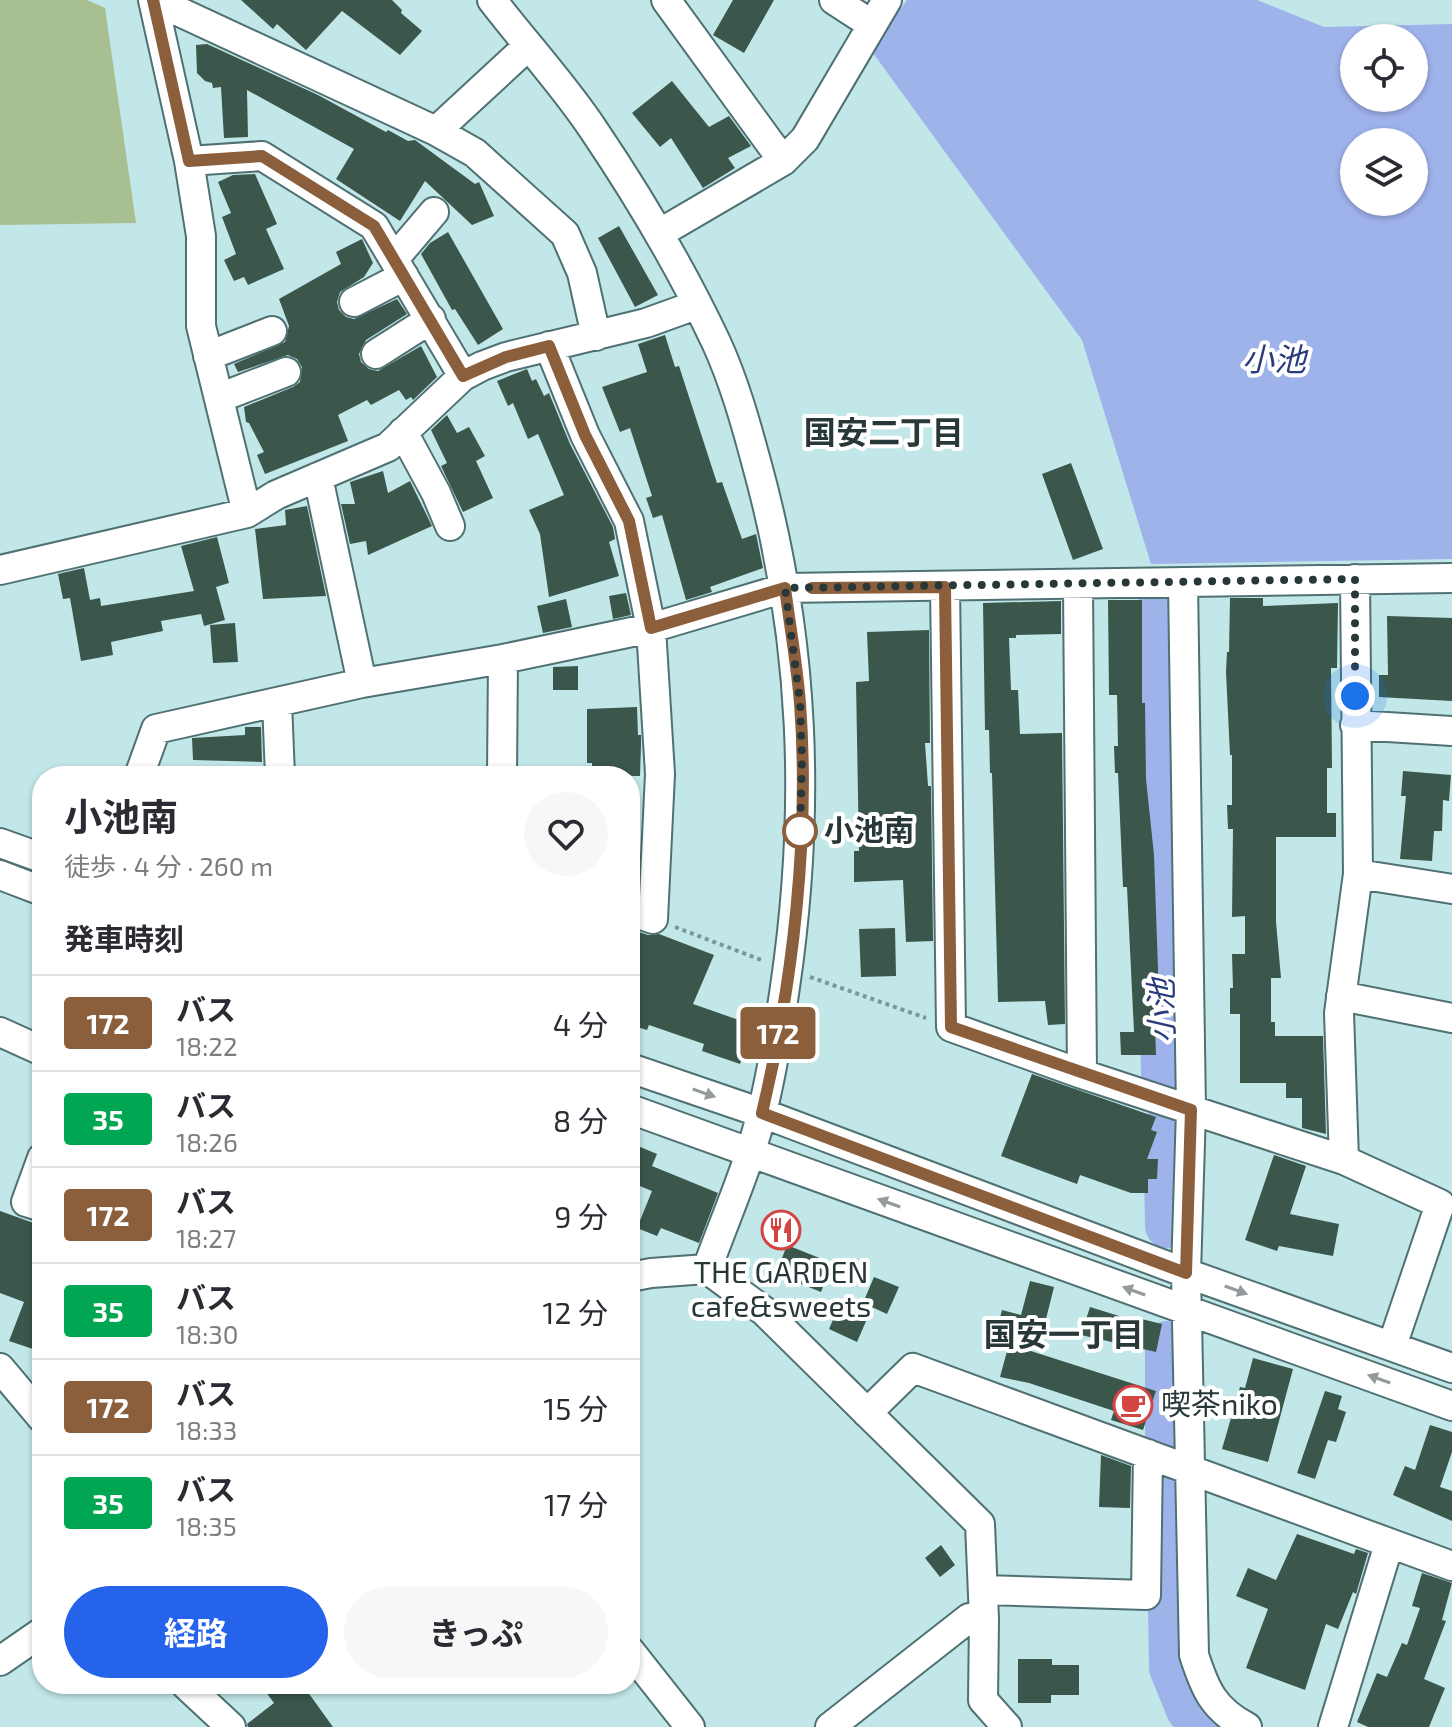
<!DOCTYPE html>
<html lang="ja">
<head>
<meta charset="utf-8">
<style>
	:root { --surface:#fff; --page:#f7f7f7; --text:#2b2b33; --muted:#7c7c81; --line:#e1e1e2; --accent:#2563eb }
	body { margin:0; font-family:"Exo 2","Noto Sans JP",sans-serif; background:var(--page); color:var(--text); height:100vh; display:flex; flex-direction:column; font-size:30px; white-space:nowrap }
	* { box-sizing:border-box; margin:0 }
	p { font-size:26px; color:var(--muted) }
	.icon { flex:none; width:44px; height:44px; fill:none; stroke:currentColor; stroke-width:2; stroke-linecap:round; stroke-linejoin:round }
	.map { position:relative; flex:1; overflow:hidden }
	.sheet { position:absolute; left:32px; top:766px; width:608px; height:928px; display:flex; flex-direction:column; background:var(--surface); border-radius:32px; box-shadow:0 2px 6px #0004 }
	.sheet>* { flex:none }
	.badge { padding:0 16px; border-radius:6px; font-size:28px; line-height:52px }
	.buttons { position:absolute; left:1340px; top:24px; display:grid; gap:16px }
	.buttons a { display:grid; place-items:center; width:88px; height:88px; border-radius:50%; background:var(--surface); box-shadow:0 2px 6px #0004; font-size:40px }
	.you { position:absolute; width:40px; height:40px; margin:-20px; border:6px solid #fff; border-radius:50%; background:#1a73e8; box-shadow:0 0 0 12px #1a73e833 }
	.map>.badge { position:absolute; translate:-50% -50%; box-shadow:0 0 0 4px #fff }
	h2 { padding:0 32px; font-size:30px; line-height:72px }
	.round { display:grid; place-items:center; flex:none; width:84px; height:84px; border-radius:42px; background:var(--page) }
	.headline { display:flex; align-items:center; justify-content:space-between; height:136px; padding:0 32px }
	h1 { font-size:38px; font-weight:700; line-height:60px }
	.primary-button { display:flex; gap:16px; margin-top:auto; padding:16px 32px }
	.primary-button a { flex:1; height:92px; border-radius:48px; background:var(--accent); color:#fff; font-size:32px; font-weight:700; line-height:92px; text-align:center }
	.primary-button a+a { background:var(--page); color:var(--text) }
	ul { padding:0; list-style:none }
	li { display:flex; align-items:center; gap:24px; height:96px; padding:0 32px; border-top:2px solid var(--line) }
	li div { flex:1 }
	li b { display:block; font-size:30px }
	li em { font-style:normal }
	li .badge { min-width:88px; font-weight:700; text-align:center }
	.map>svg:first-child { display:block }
	.green { fill:#a8bf92 }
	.water { fill:#9fb3eb; fill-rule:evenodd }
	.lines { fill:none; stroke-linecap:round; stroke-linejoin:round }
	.river { stroke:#9fb3eb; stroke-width:44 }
	.building { fill:#3b564a }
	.minor-casing { stroke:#4f7173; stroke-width:32 }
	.path { stroke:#7c9799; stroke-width:4; stroke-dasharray:4 4; stroke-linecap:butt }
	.minor { stroke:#fff; stroke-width:28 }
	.oneway { fill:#949b9c }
	.line-casing { stroke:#fff; stroke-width:18 }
	.line { stroke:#8b5e3c; stroke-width:12 }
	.walk { stroke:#283738; stroke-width:8; stroke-dasharray:0 14.4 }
	.stop-dot { fill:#fff; stroke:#8b5e3c; stroke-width:4 }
	.labels { text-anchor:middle; stroke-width:8; stroke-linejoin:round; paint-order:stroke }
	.stop-label { font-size:30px; font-weight:bold; fill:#283738; stroke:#fff; text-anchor:start }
	.poi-label { font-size:30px; fill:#283738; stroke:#fff }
	.water-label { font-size:32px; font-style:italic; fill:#2b3c7e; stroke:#fff }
	.neighbourhood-label { font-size:32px; font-weight:bold; fill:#283738; stroke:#fff }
</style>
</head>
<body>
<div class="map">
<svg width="1452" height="1727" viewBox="0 0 1452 1727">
	<rect width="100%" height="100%" fill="#c2e7e9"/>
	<path class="green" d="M 0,0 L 87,0 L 105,8 L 136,223 L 0,225 Z"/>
	<path class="water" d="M 907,0 L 1257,0 L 1324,27 L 1452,24 L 1452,559 L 1151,564 L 1082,340 L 870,49 ZM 1354,38 L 1414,38 L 1414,98 L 1354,98 ZM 1354,142 L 1414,142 L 1414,202 L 1354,202 Z"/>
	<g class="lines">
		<path class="river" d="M 1158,610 L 1163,1076
			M 1165,1128 L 1167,1226
			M 1167,1343 L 1167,1435
			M 1168,1490 L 1171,1668 L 1188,1710 L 1199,1722"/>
	</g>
	<path class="building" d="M 241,0 L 392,0 L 402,10 L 401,13 L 422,31 L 400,55 L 342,11 L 306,50 L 277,24 L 273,29 Z
		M 733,0 L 774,0 L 744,53 L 713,35 Z
		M 207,44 L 318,95 L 386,132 L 388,130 L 408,141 L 415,140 L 475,184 L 479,182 L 494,216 L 472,225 L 425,181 L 400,221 L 336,179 L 354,149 L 247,90 L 248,137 L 224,138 L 221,87 L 213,88 L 212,83 L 205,81 L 197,73 L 196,45 Z
		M 672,81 L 709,127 L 729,116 L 751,146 L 728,158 L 735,168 L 703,188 L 671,138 L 660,147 L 632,113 Z
		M 255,174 L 277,224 L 266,229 L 284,269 L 248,285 L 244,277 L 234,281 L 224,260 L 236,254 L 222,217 L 231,213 L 218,182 L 233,175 Z
		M 619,226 L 658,295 L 635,307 L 598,238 Z
		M 448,232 L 503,329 L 478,345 L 455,309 L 452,310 L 421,254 L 430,243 Z
		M 362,239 L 373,263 L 364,277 L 340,292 L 337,302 L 339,310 L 346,317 L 354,319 L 397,299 L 407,314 L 366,340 L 359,354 L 361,362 L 369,369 L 378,371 L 421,346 L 437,377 L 413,400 L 411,397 L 406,400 L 399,390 L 371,405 L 367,400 L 338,415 L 348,441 L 265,474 L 257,455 L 264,452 L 249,423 L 246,422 L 244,407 L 293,387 L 300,382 L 302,367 L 297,359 L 288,355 L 238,372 L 234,364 L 285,342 L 289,326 L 279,299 L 341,264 L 336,252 Z
		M 665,335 L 675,367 L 679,366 L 717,483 L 722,482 L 742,539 L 756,534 L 763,568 L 710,587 L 712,592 L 686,600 L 662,515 L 653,518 L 646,498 L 652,496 L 630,428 L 620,432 L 602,387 L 647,372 L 638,344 Z
		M 527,369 L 532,381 L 536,379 L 544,396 L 549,393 L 570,444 L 613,527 L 615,539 L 609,542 L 619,576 L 549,597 L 540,534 L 529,510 L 564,495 L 538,434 L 528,439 L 513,403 L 508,406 L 497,381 Z
		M 447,415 L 457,433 L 469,427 L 485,456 L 476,461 L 493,498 L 463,512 L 441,466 L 447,463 L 431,430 Z
		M 1071,463 L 1103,549 L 1073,560 L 1042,474 Z
		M 383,471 L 388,493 L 410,481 L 432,526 L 368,555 L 366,541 L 350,544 L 341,504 L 355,504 L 350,482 Z
		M 307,506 L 326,596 L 263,599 L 255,529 L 286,525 L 285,510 Z
		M 217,537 L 229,583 L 216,587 L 225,620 L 204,626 L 201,614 L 161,621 L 163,631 L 111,642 L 113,655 L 81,661 L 70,598 L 63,599 L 58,574 L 84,568 L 90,600 L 100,598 L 101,606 L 194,591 L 181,546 Z
		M 626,593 L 631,615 L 613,619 L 609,596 Z
		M 1230,598 L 1263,598 L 1263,606 L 1338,603 L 1337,668 L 1331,668 L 1332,768 L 1327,768 L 1327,813 L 1336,813 L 1336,837 L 1276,837 L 1276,922 L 1281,978 L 1271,978 L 1271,1022 L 1275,1022 L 1275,1036 L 1323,1036 L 1326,1134 L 1302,1128 L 1302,1098 L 1286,1098 L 1286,1083 L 1240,1083 L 1240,1014 L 1230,1014 L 1230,988 L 1233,988 L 1232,954 L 1245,954 L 1245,916 L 1232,917 L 1233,829 L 1228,829 L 1227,805 L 1232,805 L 1232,755 L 1230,755 L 1226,672 L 1227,652 L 1229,652 Z
		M 566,599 L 572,627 L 543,633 L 537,606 Z
		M 1108,600 L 1142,600 L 1142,703 L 1145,703 L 1146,779 L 1154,855 L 1159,998 L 1154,998 L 1156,1055 L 1121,1055 L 1120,1032 L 1134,1032 L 1127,887 L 1123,887 L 1118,773 L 1115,773 L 1114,746 L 1118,746 L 1117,695 L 1109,695 Z
		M 1061,601 L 1061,634 L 1016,635 L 1016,638 L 1009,638 L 1011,690 L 1018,690 L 1020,734 L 1062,733 L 1065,1024 L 1048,1025 L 1045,1001 L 998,1002 L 992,773 L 990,773 L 989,730 L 985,730 L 983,603 Z
		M 1387,616 L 1452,618 L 1452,701 L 1379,697 L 1379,675 L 1388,675 Z
		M 235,623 L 238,662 L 213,663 L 210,625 Z
		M 929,630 L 930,743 L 925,743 L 928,786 L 931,786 L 933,941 L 906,942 L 903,880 L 854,882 L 854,851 L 859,851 L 856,682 L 869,681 L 867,632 Z
		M 578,666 L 578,690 L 553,690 L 553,667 Z
		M 637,707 L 638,735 L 641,735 L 641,745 L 640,776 L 592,776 L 592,763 L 587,763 L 587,709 Z
		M 245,727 L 261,727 L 262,762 L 193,760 L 192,738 L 245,735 Z
		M 1403,771 L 1451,775 L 1449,801 L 1443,800 L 1442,831 L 1434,831 L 1432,861 L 1400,859 L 1406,796 L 1401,796 Z
		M 895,928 L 896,976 L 861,977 L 859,929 Z
		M 630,929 L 648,935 L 659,934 L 714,955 L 693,1004 L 753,1025 L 740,1064 L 702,1051 L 704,1044 L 649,1025 L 647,1030 L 630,1025 Z
		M 1032,1074 L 1156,1117 L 1151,1130 L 1157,1132 L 1147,1159 L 1158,1159 L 1157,1179 L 1148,1179 L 1148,1193 L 1131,1193 L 1080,1175 L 1077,1184 L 1001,1156 Z
		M 638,1146 L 657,1154 L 652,1166 L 718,1193 L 699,1243 L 661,1228 L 657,1236 L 637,1228 L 652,1191 L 630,1182 L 630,1164 Z
		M 1274,1155 L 1306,1166 L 1290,1214 L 1339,1224 L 1333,1256 L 1279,1246 L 1277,1251 L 1245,1240 Z
		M 0,1211 L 42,1226 L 42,1352 L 9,1341 L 24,1302 L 0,1293 Z
		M 787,1245 L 832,1263 L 821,1292 L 776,1274 Z
		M 874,1277 L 899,1287 L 887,1314 L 863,1303 Z
		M 1030,1281 L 1054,1287 L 1044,1327 L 1030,1324 L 1025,1341 L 996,1333 L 1002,1310 L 1021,1315 Z
		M 842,1299 L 870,1312 L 857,1342 L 829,1329 Z
		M 1090,1307 L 1132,1320 L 1133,1317 L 1162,1324 L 1156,1352 L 1081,1335 Z
		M 1009,1344 L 1156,1391 L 1143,1430 L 1111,1420 L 1114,1411 L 1029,1383 L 1000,1377 Z
		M 1253,1358 L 1293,1369 L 1268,1462 L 1222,1449 L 1240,1387 L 1245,1388 Z
		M 1325,1391 L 1342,1396 L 1338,1409 L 1346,1412 L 1336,1442 L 1328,1440 L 1315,1479 L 1297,1473 Z
		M 1430,1425 L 1452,1432 L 1452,1452 L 1440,1487 L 1452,1491 L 1452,1521 L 1393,1495 L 1405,1466 L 1415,1470 Z
		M 1101,1455 L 1131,1466 L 1130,1508 L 1099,1507 Z
		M 1297,1534 L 1354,1554 L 1356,1549 L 1368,1553 L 1356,1594 L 1353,1592 L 1338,1629 L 1326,1624 L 1305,1690 L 1246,1668 L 1268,1609 L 1236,1596 L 1248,1568 L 1276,1580 Z
		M 941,1545 L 955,1565 L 940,1577 L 925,1558 Z
		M 1422,1573 L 1452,1583 L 1442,1620 L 1446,1621 L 1424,1679 L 1445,1688 L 1429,1727 L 1368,1727 L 1357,1722 L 1377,1673 L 1387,1677 L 1402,1643 L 1407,1645 L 1420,1608 L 1412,1606 Z
		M 1018,1659 L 1052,1659 L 1052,1665 L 1079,1665 L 1079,1695 L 1051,1695 L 1051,1703 L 1018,1703 Z
		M 260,1684 L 302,1684 L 333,1727 L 248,1727 L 247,1724 L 274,1703 Z"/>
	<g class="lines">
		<defs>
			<path id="minor" d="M 153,0 L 189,161 L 262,156 L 374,226 L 463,376
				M 154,0 L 436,131 L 475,153 L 565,234 L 582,273 L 596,336
				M 492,0 C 525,43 563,84 593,129 C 639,197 681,268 716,342 C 734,381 746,424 757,465 C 805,640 811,809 785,987 C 779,1028 773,1068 763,1108 C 750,1163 726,1216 707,1269
				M 666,0 L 783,161
				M 834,0 L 871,24
				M 436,131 L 528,46
				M 189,161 L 201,236 L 201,326 L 247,513
				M 660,233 L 783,161 L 805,139 L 887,0
				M 394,259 L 434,212
				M 354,302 L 404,276
				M 549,346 L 585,435 L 629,521 L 651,628 L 660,774 L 653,919 L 630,911
				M 376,354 L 431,319
				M 208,356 L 272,331
				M 219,398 L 286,372
				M 403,432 L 436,493 L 450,526
				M 318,477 L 362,683
				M 0,570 L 247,513 L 276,495 L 388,447 L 463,376 L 482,366 L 506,357 L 646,323 L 696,305
				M 1183,582 L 1191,1110 L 1186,1273 L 1194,1655 C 1205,1689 1213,1709 1247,1727
				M 1078,586 L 1082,1074
				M 945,587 L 951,1027 L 1082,1074 L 1344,1160 L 1440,1204 L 1392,1346
				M 277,702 L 280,776
				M 1355,725 L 1452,731
				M 139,776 L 156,729 L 362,683 L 503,659 L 651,628 L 785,588 L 1452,578
				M 502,776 L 503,659
				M 0,843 L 42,858
				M 1358,874 L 1452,889
				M 0,875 L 42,891
				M 1341,996 L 1452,1018
				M 0,1032 L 42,1051
				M 630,1068 L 762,1113 L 1186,1273 L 1452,1368
				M 630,1109 L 1452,1406
				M 42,1158 L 26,1202 L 42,1207
				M 1344,1160 L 1339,1013 L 1358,874 L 1355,579
				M 630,1277 L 651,1273 L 707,1269 L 764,1311 L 980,1524 L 984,1619 L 983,1700 L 1007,1727
				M 0,1368 L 42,1418
				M 867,1413 L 913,1368 L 1452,1566
				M 983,1590 L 1146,1595 L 1148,1454
				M 630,1651 L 690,1727
				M 0,1661 L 42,1632
				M 185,1684 L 231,1727
				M 830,1727 L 969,1618 L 984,1619
				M 1333,1727 L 1389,1544"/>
		</defs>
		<use href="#minor" class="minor-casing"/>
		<path class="path" d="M 675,927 L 764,961
			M 810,977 L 926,1018"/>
		<use href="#minor" class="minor"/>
	</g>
	<defs><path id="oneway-solid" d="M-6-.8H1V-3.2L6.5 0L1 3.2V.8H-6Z" transform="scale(2)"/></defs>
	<g class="oneway">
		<use href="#oneway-solid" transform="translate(704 1093) rotate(19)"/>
		<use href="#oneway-solid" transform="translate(889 1203) rotate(-160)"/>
		<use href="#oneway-solid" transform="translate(1236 1290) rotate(20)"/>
		<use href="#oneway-solid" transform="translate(1134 1291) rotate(-160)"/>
		<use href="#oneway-solid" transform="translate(1379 1379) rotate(-160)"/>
	</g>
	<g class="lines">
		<defs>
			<path id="line" d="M 153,0 L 189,161 L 262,156 L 374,226 L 463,376 L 506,357 L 549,346 L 585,435 L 629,521 L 651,628 L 785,588 C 790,626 797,665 800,703 C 810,836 793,983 762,1113 L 1186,1273 L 1191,1110 L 951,1027 L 945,587 L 812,588"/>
		</defs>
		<use href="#line" class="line-casing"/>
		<use href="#line" class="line"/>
		<path class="walk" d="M 800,831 L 800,841 L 802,759 L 800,702 L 785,588 L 1355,579 L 1355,696"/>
	</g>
	<defs>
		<symbol id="restaurant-ring" viewBox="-11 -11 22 22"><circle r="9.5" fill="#fff" stroke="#d34442" stroke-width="1.5"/><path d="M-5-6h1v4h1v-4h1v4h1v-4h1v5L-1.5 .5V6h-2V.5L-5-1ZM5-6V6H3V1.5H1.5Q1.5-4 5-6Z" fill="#d34442"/></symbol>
		<symbol id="cafe-ring" viewBox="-11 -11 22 22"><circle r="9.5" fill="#fff" stroke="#d34442" stroke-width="1.5"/><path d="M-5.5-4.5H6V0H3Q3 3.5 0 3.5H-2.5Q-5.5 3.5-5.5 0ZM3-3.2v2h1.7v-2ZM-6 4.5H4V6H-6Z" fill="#d34442"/></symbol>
	</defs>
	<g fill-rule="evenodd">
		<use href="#restaurant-ring" x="759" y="1208" width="44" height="44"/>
		<use href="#cafe-ring" x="1111" y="1383" width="44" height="44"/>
	</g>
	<circle class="stop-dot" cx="800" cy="831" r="16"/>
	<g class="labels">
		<g class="stop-label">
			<text x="824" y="841">小池南</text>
		</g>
		<g class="poi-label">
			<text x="781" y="1283">THE GARDEN<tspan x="781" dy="34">cafe&amp;sweets</tspan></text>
			<text x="1161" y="1415" text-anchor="start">喫茶niko</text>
		</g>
		<g class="water-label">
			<text x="1274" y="371">小池</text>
			<text transform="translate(1162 1011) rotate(-91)" y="11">小池</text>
		</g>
		<g class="neighbourhood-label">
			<text x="884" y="444">国安二丁目</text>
			<text x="1064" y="1346">国安一丁目</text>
		</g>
	</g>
</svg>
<div class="buttons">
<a><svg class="icon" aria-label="locate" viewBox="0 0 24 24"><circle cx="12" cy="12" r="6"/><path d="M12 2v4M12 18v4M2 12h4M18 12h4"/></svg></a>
<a><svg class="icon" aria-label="layers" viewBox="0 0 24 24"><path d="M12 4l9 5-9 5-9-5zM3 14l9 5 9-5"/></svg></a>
</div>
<div class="you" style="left:1355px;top:696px"></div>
<b class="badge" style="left:778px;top:1033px;background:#8b5e3c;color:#fff">172</b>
<section class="sheet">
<div class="headline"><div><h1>小池南</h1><p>徒歩 · 4 分 · 260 m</p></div><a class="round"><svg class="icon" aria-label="heart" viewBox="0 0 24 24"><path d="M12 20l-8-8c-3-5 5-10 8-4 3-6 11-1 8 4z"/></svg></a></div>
<h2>発車時刻</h2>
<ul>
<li><span class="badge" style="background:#8b5e3c;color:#fff">172</span><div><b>バス</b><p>18:22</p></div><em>4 分</em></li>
<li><span class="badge" style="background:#00a651;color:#fff">35</span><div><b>バス</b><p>18:26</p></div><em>8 分</em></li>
<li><span class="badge" style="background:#8b5e3c;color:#fff">172</span><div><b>バス</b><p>18:27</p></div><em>9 分</em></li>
<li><span class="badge" style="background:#00a651;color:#fff">35</span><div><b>バス</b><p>18:30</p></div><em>12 分</em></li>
<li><span class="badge" style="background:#8b5e3c;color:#fff">172</span><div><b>バス</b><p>18:33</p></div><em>15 分</em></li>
<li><span class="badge" style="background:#00a651;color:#fff">35</span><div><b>バス</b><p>18:35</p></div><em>17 分</em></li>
</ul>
<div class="primary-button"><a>経路</a><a>きっぷ</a></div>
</section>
</div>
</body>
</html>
